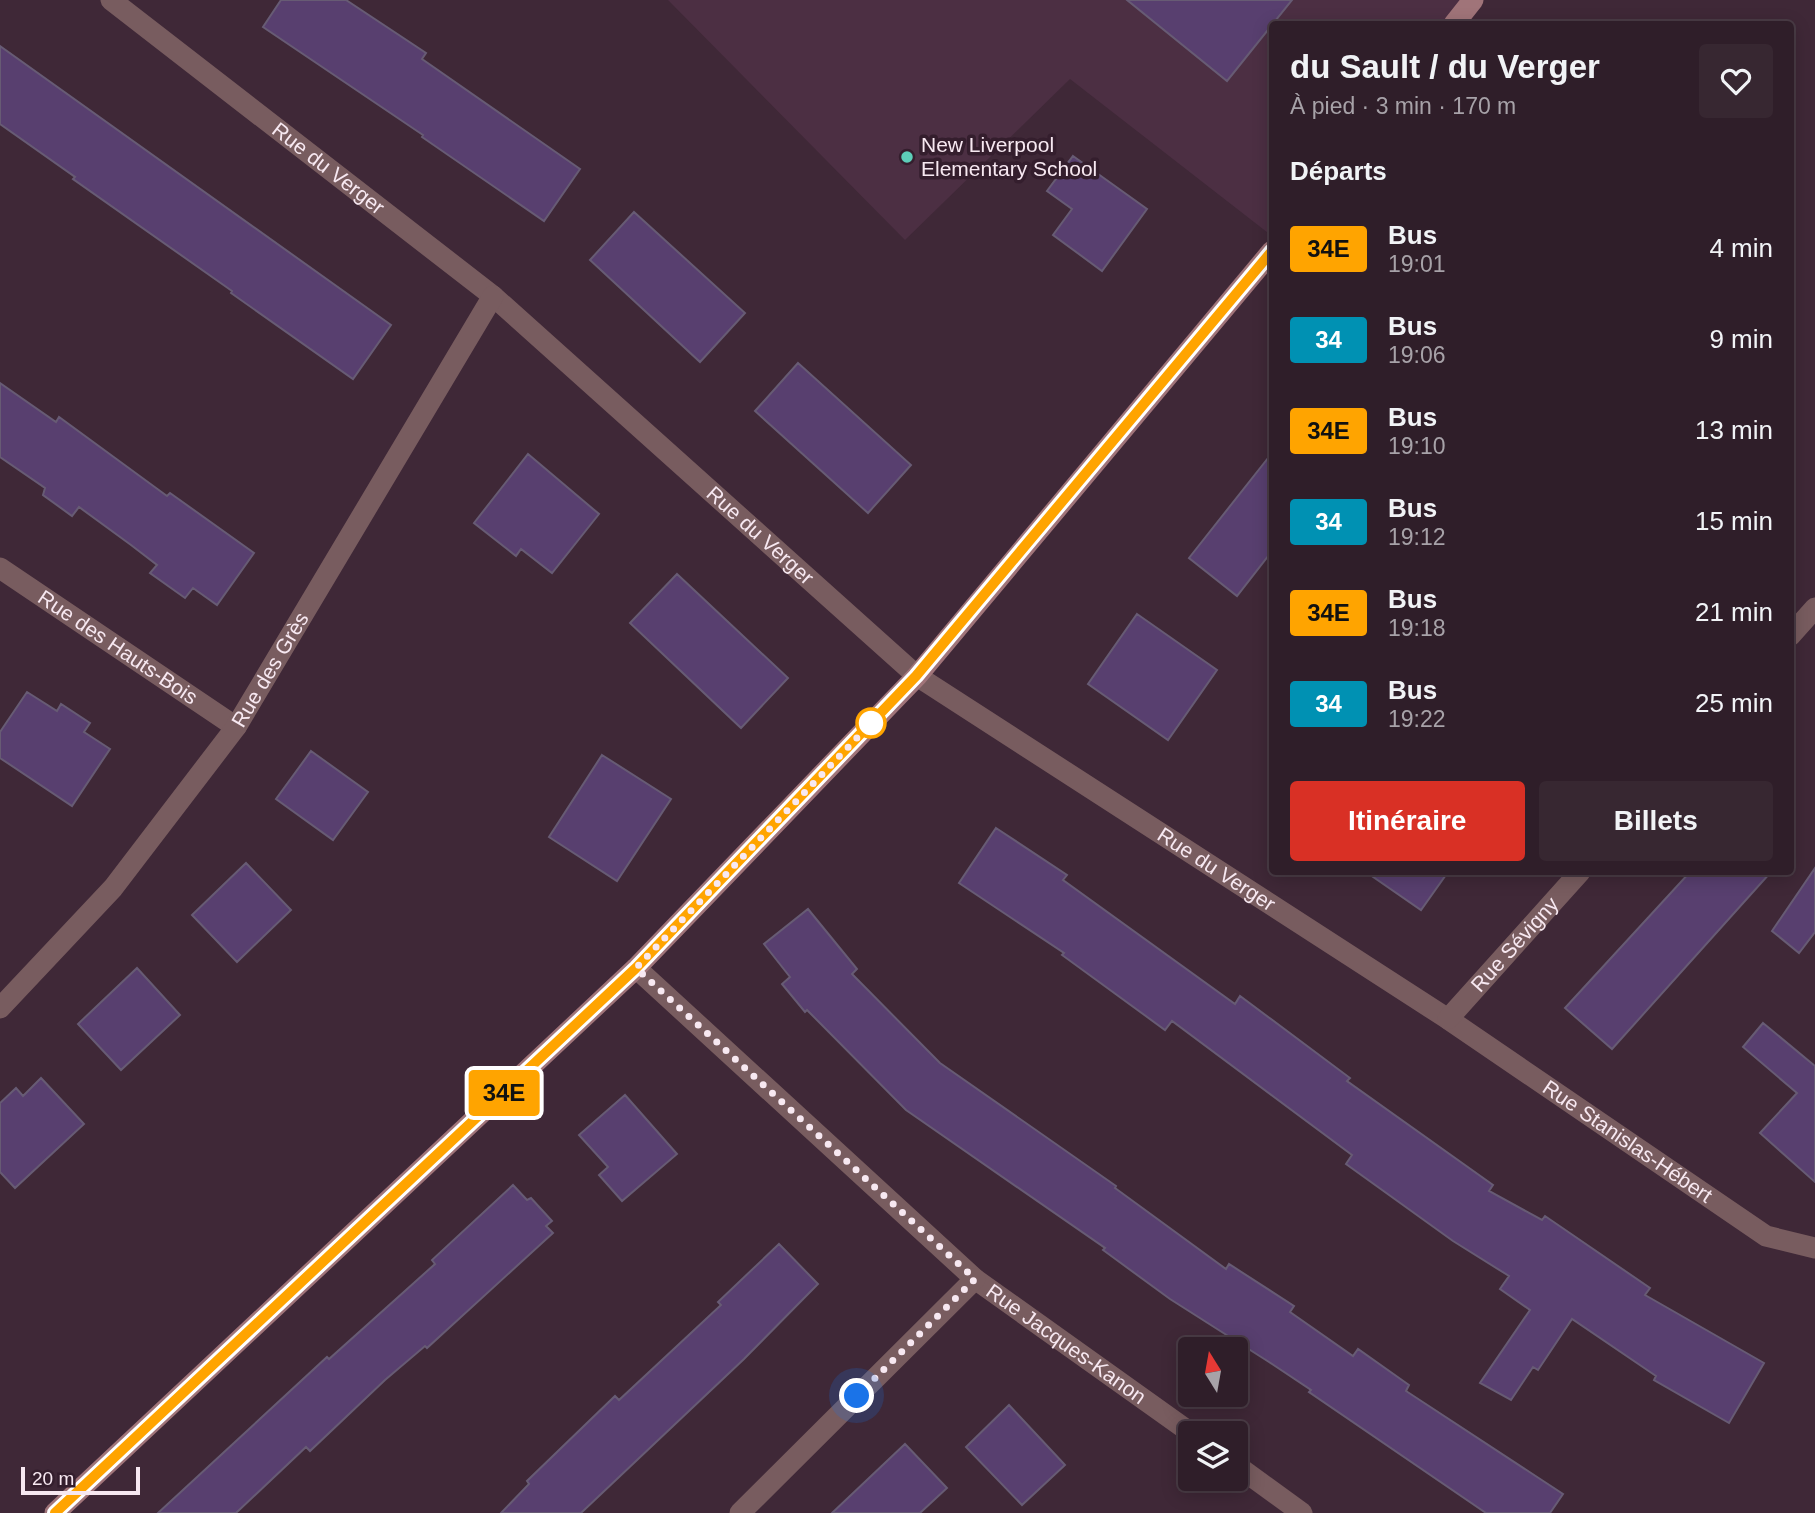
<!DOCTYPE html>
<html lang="fr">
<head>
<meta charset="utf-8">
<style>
	:root { --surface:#2f1e29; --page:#372731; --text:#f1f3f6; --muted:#a7a2a8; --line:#4a3c46; --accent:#d93025 }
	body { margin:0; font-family:Helvetica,sans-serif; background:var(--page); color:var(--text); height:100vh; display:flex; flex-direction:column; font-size:26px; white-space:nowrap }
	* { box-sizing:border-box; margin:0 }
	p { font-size:23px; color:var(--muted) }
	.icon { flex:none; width:38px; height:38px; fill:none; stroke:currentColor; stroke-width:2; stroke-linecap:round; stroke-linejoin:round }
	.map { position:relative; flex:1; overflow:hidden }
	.panel { position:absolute; left:1269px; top:21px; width:525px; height:854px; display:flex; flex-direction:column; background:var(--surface); border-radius:7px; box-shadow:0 4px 18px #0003,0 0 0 2px var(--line) }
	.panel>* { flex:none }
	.badge { padding:0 14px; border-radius:5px; font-size:24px; line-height:46px }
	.needle { width:46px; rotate:349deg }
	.buttons { position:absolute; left:1178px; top:1337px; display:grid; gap:14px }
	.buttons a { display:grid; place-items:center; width:70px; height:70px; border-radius:7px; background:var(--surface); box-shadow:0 4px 18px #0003,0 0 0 2px var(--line); font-size:35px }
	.scale { position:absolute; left:21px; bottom:18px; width:119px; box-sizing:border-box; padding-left:7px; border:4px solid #f7e8f1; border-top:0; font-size:19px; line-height:24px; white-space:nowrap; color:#f7e8f1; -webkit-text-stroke:5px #341e2d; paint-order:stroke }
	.you { position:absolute; width:35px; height:35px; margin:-18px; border:5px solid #fff; border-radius:50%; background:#1a73e8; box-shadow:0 0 0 10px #1a73e833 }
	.map>.badge { position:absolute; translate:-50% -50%; box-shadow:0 0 0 4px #fff }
	h2 { padding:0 21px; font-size:26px; line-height:63px }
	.round { display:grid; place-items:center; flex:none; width:74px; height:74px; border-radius:7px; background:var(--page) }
	.summary { display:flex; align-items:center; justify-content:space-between; height:119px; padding:0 21px }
	h1 { font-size:33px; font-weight:600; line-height:52px }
	.action { display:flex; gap:14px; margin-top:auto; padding:14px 21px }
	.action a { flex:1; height:80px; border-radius:7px; background:var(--accent); color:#fff; font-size:28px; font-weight:600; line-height:80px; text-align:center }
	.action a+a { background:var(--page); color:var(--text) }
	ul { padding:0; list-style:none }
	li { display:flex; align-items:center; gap:21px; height:91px; padding:0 21px }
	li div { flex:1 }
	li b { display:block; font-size:26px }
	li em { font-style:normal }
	li .badge { min-width:77px; font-weight:700; text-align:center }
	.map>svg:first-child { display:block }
	.built { fill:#4c2f43 }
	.building { fill:#583f6f; stroke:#675b74; stroke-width:2 }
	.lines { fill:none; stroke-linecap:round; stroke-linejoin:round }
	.street { stroke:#785c5f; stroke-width:21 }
	.secondary { stroke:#a07479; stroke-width:21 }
	.line-casing { stroke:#fff; stroke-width:16 }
	.line { stroke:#ffa400; stroke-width:10 }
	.walk { stroke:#f7e8f1; stroke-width:7; stroke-dasharray:0 12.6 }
	.poi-dot { fill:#5dceb9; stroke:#341e2d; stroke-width:2.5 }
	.stop-dot { fill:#fff; stroke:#ffa400; stroke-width:3.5 }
	.labels { text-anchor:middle; stroke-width:7; stroke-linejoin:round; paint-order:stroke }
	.poi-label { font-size:21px; fill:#f7e8f1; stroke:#341e2d; text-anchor:start }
	.street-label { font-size:21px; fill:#f7e8f1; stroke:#341e2d }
</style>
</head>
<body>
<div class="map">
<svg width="1815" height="1513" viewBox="0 0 1815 1513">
	<rect width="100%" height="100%" fill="#3f2837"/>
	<path class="built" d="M 668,0 L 1473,0 L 1454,24 L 1272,24 L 1272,236 L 1070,79 L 905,240 Z"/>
	<path class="building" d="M 281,0 L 346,0 L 426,53 L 422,59 L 580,169 L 544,221 L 422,137 L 423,135 L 263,27 Z
		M 1127,0 L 1292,0 L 1227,81 Z
		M 0,46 L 391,325 L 353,379 L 231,293 L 232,291 L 73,179 L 75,177 L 0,124 Z
		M 1073,156 L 1147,209 L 1102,271 L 1053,235 L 1072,209 L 1047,191 Z
		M 634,212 L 745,313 L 700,362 L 590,260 Z
		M 798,363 L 911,465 L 868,513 L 755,411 Z
		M 0,383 L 56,422 L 59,417 L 167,496 L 170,493 L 254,553 L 217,605 L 193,588 L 185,598 L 150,573 L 157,565 L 131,545 L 79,507 L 72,516 L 43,495 L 45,488 L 0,457 Z
		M 1272,453 L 1272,551 L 1237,596 L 1189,558 Z
		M 528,454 L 599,514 L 552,573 L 521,549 L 516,556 L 474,523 Z
		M 677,574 L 788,678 L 741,728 L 630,623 Z
		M 1137,614 L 1217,670 L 1168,740 L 1088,684 Z
		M 27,692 L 57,711 L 61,704 L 90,723 L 84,732 L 110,749 L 72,806 L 0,758 L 0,732 Z
		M 311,751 L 368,792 L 333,840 L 276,799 Z
		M 602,755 L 671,799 L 617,881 L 549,837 Z
		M 996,828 L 1067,875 L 1063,880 L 1235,1004 L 1240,996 L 1350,1078 L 1347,1081 L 1493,1185 L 1489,1191 L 1542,1220 L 1545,1216 L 1650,1288 L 1645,1295 L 1764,1363 L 1729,1423 L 1654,1380 L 1656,1376 L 1572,1319 L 1538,1370 L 1533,1367 L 1511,1400 L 1480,1383 L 1530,1310 L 1500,1289 L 1509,1276 L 1453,1241 L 1346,1164 L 1352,1155 L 1172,1021 L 1165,1030 L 1062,955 L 1064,953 L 959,883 Z
		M 246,863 L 291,910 L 237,962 L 192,915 Z
		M 1815,868 L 1815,932 L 1799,953 L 1772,931 Z
		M 1366,872 L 1448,872 L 1421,910 Z
		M 1690,872 L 1771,872 L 1612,1049 L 1565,1008 Z
		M 808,909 L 857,969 L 852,974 L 940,1063 L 1116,1186 L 1115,1188 L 1226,1269 L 1229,1264 L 1294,1306 L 1290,1312 L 1353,1356 L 1358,1349 L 1409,1385 L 1406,1391 L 1563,1494 L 1550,1513 L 1486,1513 L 1309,1392 L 1311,1390 L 1269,1362 L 1170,1299 L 1103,1250 L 1105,1248 L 906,1110 L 807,1010 L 805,1012 L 782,984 L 790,977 L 764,944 Z
		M 137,968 L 180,1015 L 121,1070 L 78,1024 Z
		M 1763,1023 L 1815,1066 L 1815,1182 L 1760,1133 L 1797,1093 L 1743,1047 Z
		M 41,1078 L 84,1124 L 15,1188 L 0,1172 L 0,1103 L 16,1088 L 23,1096 Z
		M 625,1095 L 677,1154 L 622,1201 L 599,1175 L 608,1167 L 579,1135 Z
		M 513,1185 L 527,1200 L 531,1198 L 552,1221 L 546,1226 L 553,1233 L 427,1348 L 425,1346 L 385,1380 L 310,1451 L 306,1447 L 236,1513 L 158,1513 L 327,1357 L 329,1359 L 435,1264 L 432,1260 Z
		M 779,1244 L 818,1284 L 744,1359 L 581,1513 L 501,1513 L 529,1484 L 527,1481 L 615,1396 L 619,1400 L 721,1305 L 718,1302 Z
		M 1009,1405 L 1065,1465 L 1022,1505 L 966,1447 Z
		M 905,1444 L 947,1488 L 920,1513 L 832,1513 Z"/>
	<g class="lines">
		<g class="street">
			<path id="s1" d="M 111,0 L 493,296 L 917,676 L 1448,1019 L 1766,1236 L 1815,1248"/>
			<path id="s2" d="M 0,568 L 236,727"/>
			<path d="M 1790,636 L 1815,608"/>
			<path id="s3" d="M 636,968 L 975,1279 L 1191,1433"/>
			<path id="s4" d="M 0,1008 L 113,888 L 236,727 L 493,296"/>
			<path id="s5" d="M 1448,1019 L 1580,872"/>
			<path d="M 1236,1465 L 1302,1513"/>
			<path d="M 740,1513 L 975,1279"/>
		</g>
		<path class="secondary" d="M 1454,24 L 1473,0
			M 55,1513 L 636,968 L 917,676 L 1272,251"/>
	</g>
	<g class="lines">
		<defs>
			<path id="line" d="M 55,1513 L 636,968 L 916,676 L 1272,251"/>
		</defs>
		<use href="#line" class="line-casing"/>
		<use href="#line" class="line"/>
		<path class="walk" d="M 857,1396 L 975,1279 L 636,968 L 879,715 L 871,723"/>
	</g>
	<circle class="poi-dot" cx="907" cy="157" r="7"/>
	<circle class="stop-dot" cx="871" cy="723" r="14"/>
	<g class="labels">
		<g class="poi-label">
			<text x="921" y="152">New Liverpool<tspan x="921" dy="24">Elementary School</tspan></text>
		</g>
		<g class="street-label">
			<text dy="7" stroke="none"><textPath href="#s1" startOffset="275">Rue du Verger</textPath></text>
			<text dy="7" stroke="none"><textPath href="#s1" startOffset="842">Rue du Verger</textPath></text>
			<text dy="7" stroke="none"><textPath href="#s2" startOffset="142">Rue des Hauts-Bois</textPath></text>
			<text dy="7" stroke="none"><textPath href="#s4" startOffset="434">Rue des Grès</textPath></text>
			<text dy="7" stroke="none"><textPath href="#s1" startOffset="1409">Rue du Verger</textPath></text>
			<text dy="7" stroke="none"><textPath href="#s5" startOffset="100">Rue Sévigny</textPath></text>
			<text dy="7" stroke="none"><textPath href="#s1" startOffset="1902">Rue Stanislas-Hébert</textPath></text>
			<text dy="7" stroke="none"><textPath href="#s3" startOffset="572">Rue Jacques-Kanon</textPath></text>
		</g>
	</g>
</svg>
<div class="buttons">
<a><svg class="needle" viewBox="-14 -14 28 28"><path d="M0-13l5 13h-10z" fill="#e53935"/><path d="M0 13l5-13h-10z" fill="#a7a2a8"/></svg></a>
<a><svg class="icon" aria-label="layers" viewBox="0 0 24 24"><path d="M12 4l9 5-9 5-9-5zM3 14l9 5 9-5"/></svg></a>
</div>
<div class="scale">20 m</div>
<div class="you" style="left:857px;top:1396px"></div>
<b class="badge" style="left:504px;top:1093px;background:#ffa400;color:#111">34E</b>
<section class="panel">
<div class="summary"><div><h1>du Sault / du Verger</h1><p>À pied · 3 min · 170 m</p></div><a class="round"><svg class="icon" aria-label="heart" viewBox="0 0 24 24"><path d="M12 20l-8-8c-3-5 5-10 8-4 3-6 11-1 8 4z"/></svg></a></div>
<h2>Départs</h2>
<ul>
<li><span class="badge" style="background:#ffa400;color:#111">34E</span><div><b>Bus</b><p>19:01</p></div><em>4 min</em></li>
<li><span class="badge" style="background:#0091b3;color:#fff">34</span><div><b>Bus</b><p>19:06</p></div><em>9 min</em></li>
<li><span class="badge" style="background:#ffa400;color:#111">34E</span><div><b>Bus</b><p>19:10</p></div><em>13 min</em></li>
<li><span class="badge" style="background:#0091b3;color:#fff">34</span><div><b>Bus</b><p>19:12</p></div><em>15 min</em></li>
<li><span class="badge" style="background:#ffa400;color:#111">34E</span><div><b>Bus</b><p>19:18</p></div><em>21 min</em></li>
<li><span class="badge" style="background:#0091b3;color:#fff">34</span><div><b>Bus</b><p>19:22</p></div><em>25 min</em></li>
</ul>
<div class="action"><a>Itinéraire</a><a>Billets</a></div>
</section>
</div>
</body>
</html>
